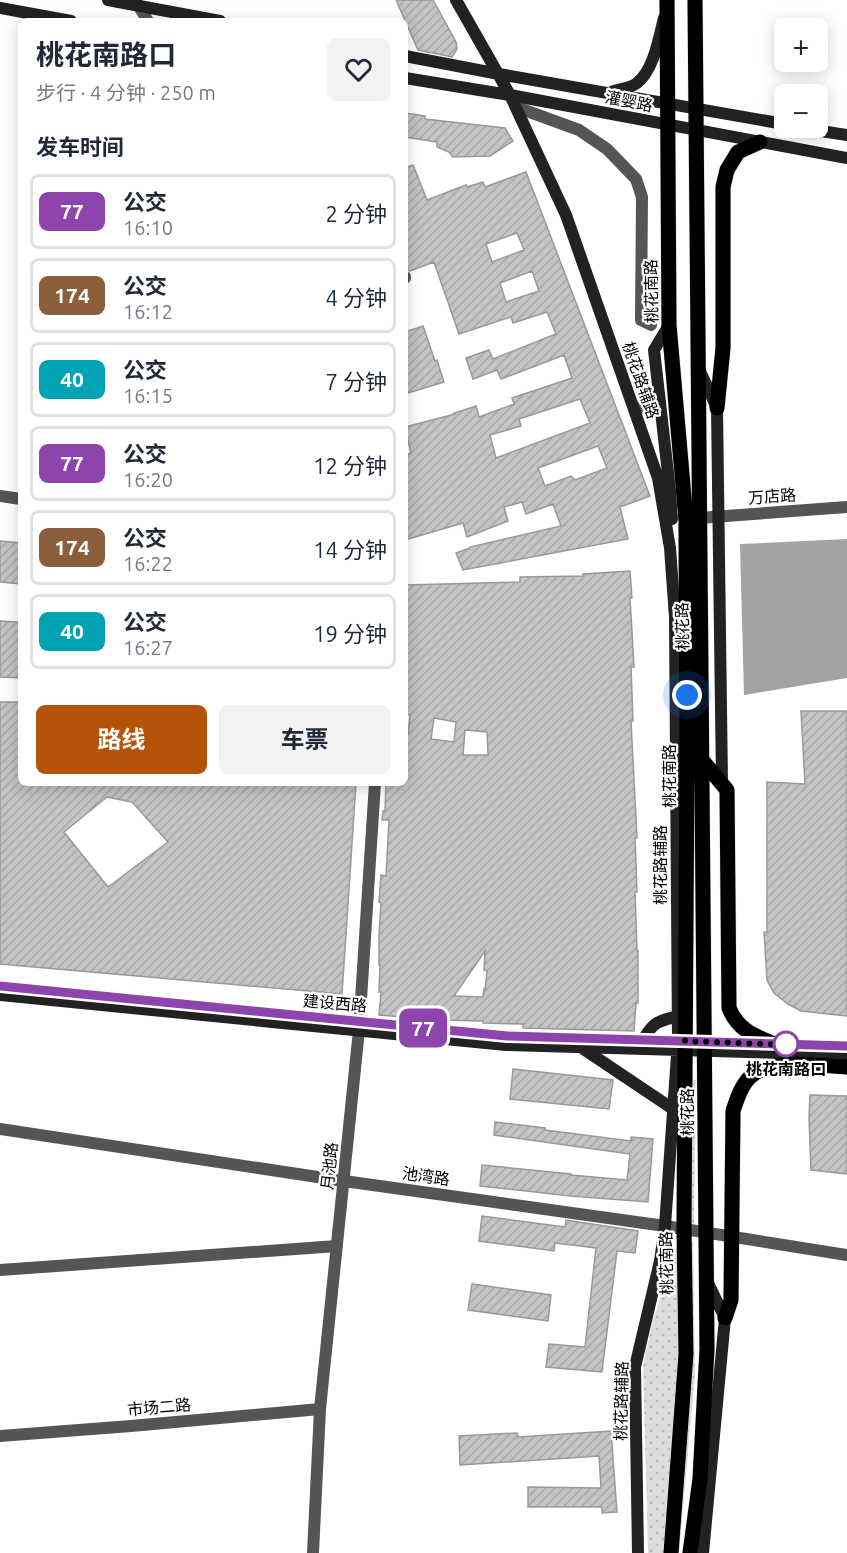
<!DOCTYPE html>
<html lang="zh">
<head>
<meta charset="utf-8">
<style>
	:root { --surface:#fff; --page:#f2f2f3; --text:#1f2937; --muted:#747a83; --line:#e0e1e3; --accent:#b45309 }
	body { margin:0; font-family:Ubuntu,"Noto Sans SC",sans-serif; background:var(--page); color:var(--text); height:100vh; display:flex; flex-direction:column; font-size:22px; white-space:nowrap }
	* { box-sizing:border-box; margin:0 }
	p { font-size:20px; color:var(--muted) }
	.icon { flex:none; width:33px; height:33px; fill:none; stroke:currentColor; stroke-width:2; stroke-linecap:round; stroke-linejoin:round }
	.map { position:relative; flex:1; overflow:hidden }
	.panel { position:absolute; left:18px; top:18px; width:390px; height:768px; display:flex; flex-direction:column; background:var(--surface); border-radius:9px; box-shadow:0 3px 15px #0003 }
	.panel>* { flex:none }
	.badge { padding:0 12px; border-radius:9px; font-size:21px; line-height:39px }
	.buttons { position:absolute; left:774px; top:18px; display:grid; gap:12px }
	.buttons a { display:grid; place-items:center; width:54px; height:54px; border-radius:9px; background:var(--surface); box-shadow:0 3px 15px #0003; font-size:30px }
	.you { position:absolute; width:30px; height:30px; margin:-15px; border:4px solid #fff; border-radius:50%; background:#1a73e8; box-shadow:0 0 0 9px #1a73e833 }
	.map>.badge { position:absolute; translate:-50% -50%; box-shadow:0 0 0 3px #fff }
	h2 { padding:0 18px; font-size:22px; line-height:54px }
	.round { display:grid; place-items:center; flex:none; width:63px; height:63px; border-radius:9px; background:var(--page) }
	.summary { display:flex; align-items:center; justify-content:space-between; height:102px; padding:0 18px }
	h1 { font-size:28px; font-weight:700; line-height:45px }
	.button { display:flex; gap:12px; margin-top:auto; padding:12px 18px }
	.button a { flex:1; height:69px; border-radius:9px; background:var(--accent); color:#fff; font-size:24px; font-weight:700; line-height:69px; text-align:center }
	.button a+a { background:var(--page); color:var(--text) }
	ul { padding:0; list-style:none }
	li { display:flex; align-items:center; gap:18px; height:75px; margin:0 12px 9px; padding:0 6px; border:3px solid var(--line); border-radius:9px }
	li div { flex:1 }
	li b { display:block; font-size:22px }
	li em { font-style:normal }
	li .badge { min-width:66px; font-weight:700; text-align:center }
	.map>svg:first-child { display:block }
	.grass { fill:url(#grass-dots) }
	.water { fill:#a3a3a3 }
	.building { fill:url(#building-hatch); stroke:#999; stroke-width:1.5; fill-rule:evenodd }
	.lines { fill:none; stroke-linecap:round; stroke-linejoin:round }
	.primary-casing { stroke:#dbdbdb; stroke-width:16 }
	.minor { stroke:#555; stroke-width:12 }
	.tertiary { stroke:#555; stroke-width:12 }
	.secondary { stroke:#222; stroke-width:12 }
	.primary { stroke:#000; stroke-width:15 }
	.line-casing { stroke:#fff; stroke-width:14 }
	.line { stroke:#8e44ad; stroke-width:9 }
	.walk { stroke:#000; stroke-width:6; stroke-dasharray:0 10.8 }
	.stop-dot { fill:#fff; stroke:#8e44ad; stroke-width:3 }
	.labels { text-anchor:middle; stroke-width:4.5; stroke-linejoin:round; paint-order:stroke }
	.street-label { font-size:16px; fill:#000; stroke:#fff }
	.stop-label { font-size:16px; font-weight:bold; fill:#000; stroke:#fff }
</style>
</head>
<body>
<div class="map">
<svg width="847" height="1553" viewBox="0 0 847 1553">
	<defs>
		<pattern id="grass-dots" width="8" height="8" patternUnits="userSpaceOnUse" patternTransform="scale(1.5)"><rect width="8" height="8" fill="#dcdcdc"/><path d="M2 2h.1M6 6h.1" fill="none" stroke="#bbb" stroke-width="1.8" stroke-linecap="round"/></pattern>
		<pattern id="building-hatch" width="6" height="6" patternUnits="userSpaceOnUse" patternTransform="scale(1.5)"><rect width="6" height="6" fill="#c4c4c4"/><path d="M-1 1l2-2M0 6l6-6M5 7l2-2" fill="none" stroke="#a7a7a7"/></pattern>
	</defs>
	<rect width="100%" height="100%" fill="#fff"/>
	<path class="grass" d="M 685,1080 L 696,1080 L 694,1225 L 679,1224 Z
		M 680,1238 L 693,1241 L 695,1374 L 679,1553 L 648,1553 L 643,1365 L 653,1320 Z"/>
	<path class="water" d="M 847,539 L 847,678 L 744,695 L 740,544 Z"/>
	<path class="building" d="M 396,0 L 433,0 L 456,42 L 457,49 L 452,57 L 418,50 Z
		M 405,113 L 425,116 L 425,119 L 505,128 L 513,141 L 490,156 L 453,157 L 449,152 L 437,147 L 437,142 L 405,137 Z
		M 413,165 L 427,200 L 466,185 L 467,187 L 483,182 L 485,187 L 526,172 L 650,496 L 620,507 L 628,539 L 463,570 L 456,553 L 470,548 L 470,547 L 561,526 L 553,504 L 526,514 L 522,502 L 504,507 L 508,521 L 467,537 L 463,523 L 405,540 L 405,455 L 411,453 L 405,427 L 455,414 L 454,413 L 476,406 L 479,417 L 514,404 L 512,398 L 572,378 L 564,355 L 501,379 L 497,370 L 473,379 L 466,358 L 489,350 L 493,359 L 556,334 L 547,312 L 513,323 L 511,317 L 459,334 L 434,262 L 410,271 L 408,270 L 405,261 L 405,168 ZM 517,233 L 524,250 L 492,262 L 486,244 ZM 532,271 L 539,291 L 506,302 L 500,283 ZM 580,399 L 590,423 L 496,458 L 490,435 L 521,426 L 519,419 ZM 598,446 L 607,468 L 575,480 L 571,476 L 545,486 L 538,468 Z
		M 423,326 L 435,361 L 437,360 L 444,382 L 405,394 L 405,332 Z
		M 0,541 L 21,543 L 21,584 L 0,582 Z
		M 630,571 L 632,598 L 630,598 L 634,667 L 631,667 L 633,721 L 631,721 L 637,838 L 635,838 L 637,892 L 635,892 L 637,951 L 638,951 L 638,1003 L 636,1003 L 634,1031 L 523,1028 L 523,1024 L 483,1023 L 483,1021 L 439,1020 L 379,1015 L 381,992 L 379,992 L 380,965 L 379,965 L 379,935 L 381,903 L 379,902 L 381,875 L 386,876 L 389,820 L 382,820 L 383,811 L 385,811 L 386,783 L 405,783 L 405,734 L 408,734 L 410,715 L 405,714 L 405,585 L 520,582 L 520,577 L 583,576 L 583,574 ZM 434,718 L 456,722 L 454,742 L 431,739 ZM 465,730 L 487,732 L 488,755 L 463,755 ZM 485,951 L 484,970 L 487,971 L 485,990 L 484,989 L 483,997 L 454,996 Z
		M 0,621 L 17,622 L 21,627 L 21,678 L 0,677 Z
		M 0,702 L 21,702 L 21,783 L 356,783 L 342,994 L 0,964 ZM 107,797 L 132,802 L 168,842 L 108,887 L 64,832 Z
		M 801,711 L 847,711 L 847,1016 L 801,1011 L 788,1004 L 774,993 L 767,980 L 764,932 L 767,932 L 767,782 L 805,784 Z
		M 513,1069 L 613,1080 L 609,1109 L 510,1099 Z
		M 810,1095 L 847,1096 L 847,1174 L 811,1170 L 809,1118 Z
		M 495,1122 L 545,1128 L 545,1130 L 631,1141 L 631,1137 L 653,1139 L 648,1202 L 571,1196 L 480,1186 L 482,1165 L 571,1174 L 571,1175 L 627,1180 L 630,1154 L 494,1135 Z
		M 482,1216 L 565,1227 L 566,1220 L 638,1231 L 635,1253 L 617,1251 L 602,1372 L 546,1367 L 549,1344 L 585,1347 L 596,1248 L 555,1243 L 554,1251 L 479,1241 Z
		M 472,1284 L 551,1295 L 548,1321 L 468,1310 Z
		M 611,1431 L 617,1512 L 602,1513 L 602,1507 L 528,1507 L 528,1487 L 601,1488 L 599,1456 L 460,1465 L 459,1436 L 517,1433 L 518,1437 Z"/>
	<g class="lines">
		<defs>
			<path id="primary" d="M 667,0 L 669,325 L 686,520 L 687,761 L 684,1229 L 686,1354 L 671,1553
				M 717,408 L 723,348 L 723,187 L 727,170 L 738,152 L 760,142
				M 702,760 L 727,790 L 729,1008 C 738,1030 753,1035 774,1044
				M 725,1318 L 731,1300 L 733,1111 C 737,1099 741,1086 750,1077 C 771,1057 821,1066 847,1067
				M 690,1553 L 700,1479 L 707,1349 L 695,0"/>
		</defs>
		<use href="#primary" class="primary-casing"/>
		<path class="minor" d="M 135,0 L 148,21
			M 405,277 L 405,278
			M 634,409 L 660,406
			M 0,496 L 21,499
			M 699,518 L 847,507
			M 0,1129 L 344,1181 L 665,1226 L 847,1255
			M 0,1270 L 337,1246
			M 0,1436 L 131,1426 L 320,1409
			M 313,1553 L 320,1409 L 359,1030 L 375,783"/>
		<path class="tertiary" d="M 516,107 L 579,130 L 607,149 L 636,179 L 642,197 L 641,320 L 651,325"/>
		<path class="secondary" d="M 108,0 L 220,21
			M 456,0 L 510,95 L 566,215 L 658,478 L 670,548 L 675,617 L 678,1041 L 665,1226 L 660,1261 L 635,1367 L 638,1553
			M 0,8 L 71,21
			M 405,56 L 499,74 L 784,124
			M 405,78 L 510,95 L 847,158
			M 611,92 C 619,89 631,88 637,83 C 654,70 659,37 664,18
			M 802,128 L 847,135
			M 669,325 L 654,350 L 670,491 L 672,519
			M 699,369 L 717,408 L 722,783
			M 0,986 L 280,1014
			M 0,995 L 506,1045 L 847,1055
			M 324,1018 L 507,1036 L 847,1046
			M 643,1040 C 654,1021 657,1022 678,1016
			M 582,1048 L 673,1109
			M 703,1553 L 725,1318 L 708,1283"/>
		<use href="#primary" class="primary"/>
	</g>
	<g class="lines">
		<defs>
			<path id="line" d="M 0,986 L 507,1036 L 847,1046"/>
		</defs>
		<use href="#line" class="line-casing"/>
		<use href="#line" class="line"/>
		<path class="walk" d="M 687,695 L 685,1041 L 792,1045 L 786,1044"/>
	</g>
	<circle class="stop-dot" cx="786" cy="1044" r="12"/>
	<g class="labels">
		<g class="street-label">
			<text transform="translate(629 101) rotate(11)" y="6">灌婴路</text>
			<text transform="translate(651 291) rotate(-91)" y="6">桃花南路</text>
			<text transform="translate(641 380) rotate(71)" y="6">桃花路辅路</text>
			<text transform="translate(772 496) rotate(-4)" y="6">万店路</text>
			<text transform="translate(682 626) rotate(-91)" y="6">桃花路</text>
			<text transform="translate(669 776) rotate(-90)" y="6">桃花南路</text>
			<text transform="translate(660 865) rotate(-90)" y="6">桃花路辅路</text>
			<text transform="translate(335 1003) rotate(5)" y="6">建设西路</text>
			<text transform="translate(687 1112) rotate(-90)" y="6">桃花路</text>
			<text transform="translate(329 1166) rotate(-84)" y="6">月池路</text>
			<text transform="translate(426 1176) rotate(8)" y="6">池湾路</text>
			<text transform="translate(666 1263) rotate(-91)" y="6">桃花南路</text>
			<text transform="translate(621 1401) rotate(-89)" y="6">桃花路辅路</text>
			<text transform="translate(159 1407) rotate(-5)" y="6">市场二路</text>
		</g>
		<g class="stop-label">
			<text x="786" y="1075">桃花南路口</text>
		</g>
	</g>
</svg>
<div class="buttons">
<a>+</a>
<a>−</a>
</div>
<div class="you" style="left:687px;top:695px"></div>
<b class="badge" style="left:423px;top:1028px;background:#8e44ad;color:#fff">77</b>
<section class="panel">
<div class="summary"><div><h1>桃花南路口</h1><p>步行 · 4 分钟 · 250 m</p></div><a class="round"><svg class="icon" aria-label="heart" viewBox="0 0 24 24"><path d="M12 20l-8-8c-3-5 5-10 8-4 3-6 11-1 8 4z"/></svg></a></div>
<h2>发车时间</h2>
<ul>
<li><span class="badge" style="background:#8e44ad;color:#fff">77</span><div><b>公交</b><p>16:10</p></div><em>2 分钟</em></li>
<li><span class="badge" style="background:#8b5e3c;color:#fff">174</span><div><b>公交</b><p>16:12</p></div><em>4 分钟</em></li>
<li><span class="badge" style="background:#00a3b4;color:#fff">40</span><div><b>公交</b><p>16:15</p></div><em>7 分钟</em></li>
<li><span class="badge" style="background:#8e44ad;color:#fff">77</span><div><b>公交</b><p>16:20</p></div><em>12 分钟</em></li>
<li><span class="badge" style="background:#8b5e3c;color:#fff">174</span><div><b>公交</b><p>16:22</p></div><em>14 分钟</em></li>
<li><span class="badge" style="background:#00a3b4;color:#fff">40</span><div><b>公交</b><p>16:27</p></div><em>19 分钟</em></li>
</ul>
<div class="button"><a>路线</a><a>车票</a></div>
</section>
</div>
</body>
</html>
